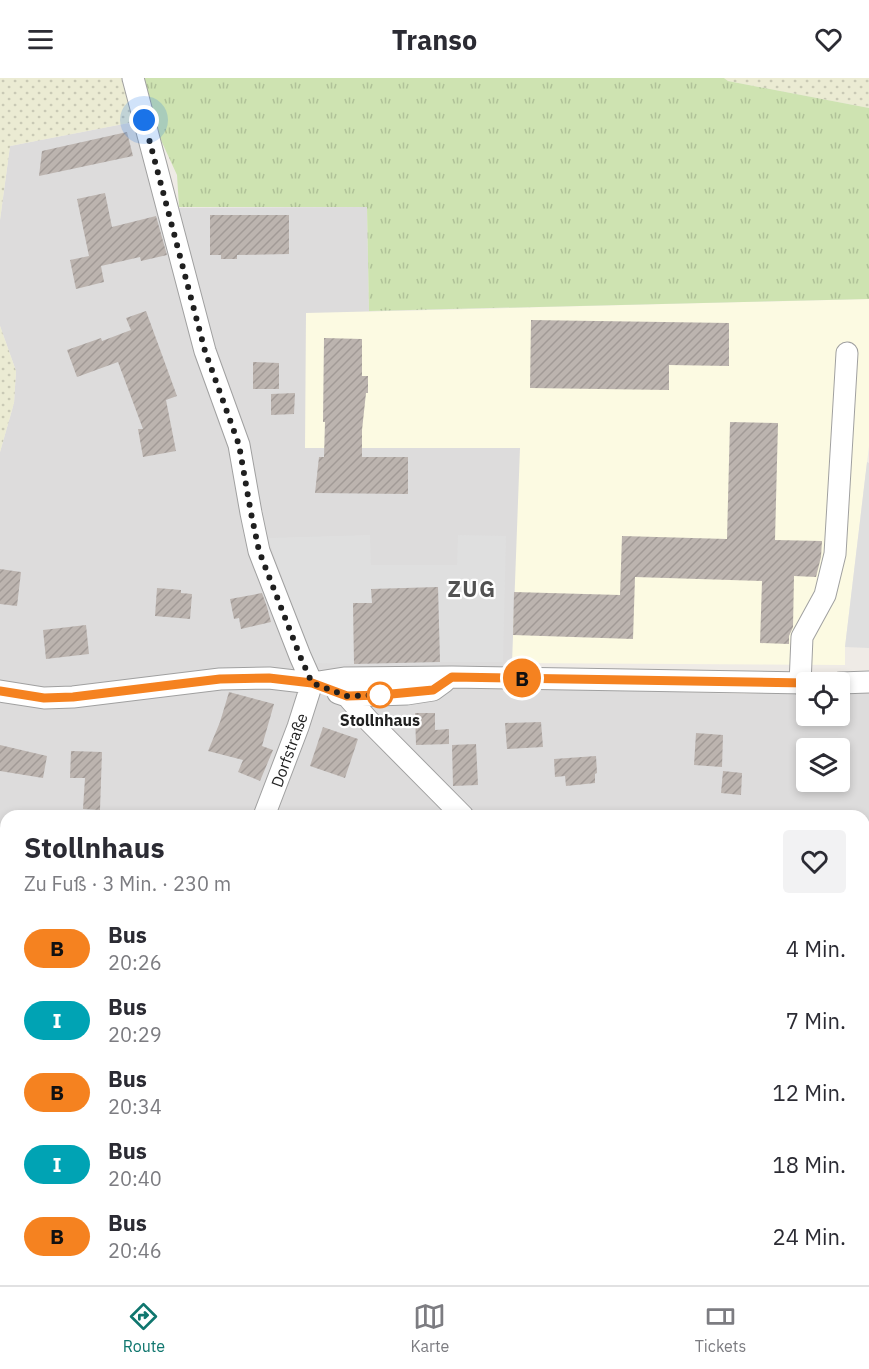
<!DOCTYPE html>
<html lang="de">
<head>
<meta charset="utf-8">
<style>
	:root { --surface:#fff; --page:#f2f2f3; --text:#2b2b33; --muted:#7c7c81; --line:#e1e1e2; --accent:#0f766e }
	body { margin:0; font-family:"IBM Plex Sans",sans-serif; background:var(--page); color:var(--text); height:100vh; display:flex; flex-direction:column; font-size:22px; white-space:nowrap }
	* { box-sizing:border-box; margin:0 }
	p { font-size:20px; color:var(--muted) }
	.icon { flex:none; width:33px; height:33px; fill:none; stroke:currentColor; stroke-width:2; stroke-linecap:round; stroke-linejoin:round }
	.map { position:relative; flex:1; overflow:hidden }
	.drawer { position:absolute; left:0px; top:732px; width:870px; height:476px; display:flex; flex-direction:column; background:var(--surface); border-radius:18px 18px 0 0; box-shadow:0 3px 9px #0003 }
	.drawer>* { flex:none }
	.badge { padding:0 12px; border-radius:20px; font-size:21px; line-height:39px }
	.fabs { position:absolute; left:796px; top:594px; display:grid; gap:12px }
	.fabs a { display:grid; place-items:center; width:54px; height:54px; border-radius:6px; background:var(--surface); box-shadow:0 3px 9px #0003; font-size:30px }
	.you { position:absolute; width:30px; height:30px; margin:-15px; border:4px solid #fff; border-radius:50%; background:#1a73e8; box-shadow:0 0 0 9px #1a73e833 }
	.map>.badge { position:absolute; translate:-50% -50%; box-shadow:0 0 0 3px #fff }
	.round { display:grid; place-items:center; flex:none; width:63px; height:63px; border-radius:6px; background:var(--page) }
	.head { display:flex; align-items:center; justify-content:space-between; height:102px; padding:0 24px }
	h1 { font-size:28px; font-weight:700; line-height:45px }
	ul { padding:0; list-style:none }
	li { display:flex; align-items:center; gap:18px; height:72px; padding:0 24px }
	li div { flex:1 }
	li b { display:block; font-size:22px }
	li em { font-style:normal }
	li .badge { min-width:66px; font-weight:700; text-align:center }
	header { display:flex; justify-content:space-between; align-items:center; height:78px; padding:0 24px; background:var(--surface); font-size:27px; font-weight:700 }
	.dock { display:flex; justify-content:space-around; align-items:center; height:84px; border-top:2px solid var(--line); background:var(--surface); font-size:16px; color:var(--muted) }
	.dock a { display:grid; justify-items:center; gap:3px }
	.dock .selected { color:var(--accent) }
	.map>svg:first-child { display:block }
	.residential { fill:#dddcdc; fill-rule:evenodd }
	.education { fill:#fcfae2 }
	.farmland { fill:url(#farmland-dots) }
	.grass { fill:url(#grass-tufts) }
	.garden { fill:#cee3b1 }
	.parking { fill:#dfdfdf }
	.building { fill:url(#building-hatch) }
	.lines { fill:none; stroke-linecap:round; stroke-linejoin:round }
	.minor-casing { stroke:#a0a0a0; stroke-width:23 }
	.path { stroke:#eb7d7a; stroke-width:4; stroke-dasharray:3 3; stroke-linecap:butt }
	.minor { stroke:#fff; stroke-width:21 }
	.line-casing { stroke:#fff; stroke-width:14 }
	.line { stroke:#f58220; stroke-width:9 }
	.walk { stroke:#1f1f1f; stroke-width:6; stroke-dasharray:0 10.8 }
	.stop-dot { fill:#fff; stroke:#f58220; stroke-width:3 }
	.labels { text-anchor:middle; stroke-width:4.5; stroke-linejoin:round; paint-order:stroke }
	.stop-label { font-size:16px; font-weight:bold; fill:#1f1f1f; stroke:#fff }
	.street-label { font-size:16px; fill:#1f1f1f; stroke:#fff }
	.district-label { font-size:22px; font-weight:bold; letter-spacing:1.5px; fill:#525252; stroke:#fff }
</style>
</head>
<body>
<header><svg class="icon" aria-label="menu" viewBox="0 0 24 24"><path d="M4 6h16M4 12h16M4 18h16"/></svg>Transo<svg class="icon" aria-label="heart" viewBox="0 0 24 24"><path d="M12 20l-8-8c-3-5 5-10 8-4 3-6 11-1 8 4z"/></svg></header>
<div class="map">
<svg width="869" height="1207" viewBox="0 0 869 1207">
	<defs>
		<pattern id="farmland-dots" width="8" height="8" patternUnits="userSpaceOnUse" patternTransform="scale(1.5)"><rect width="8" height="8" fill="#ebebd3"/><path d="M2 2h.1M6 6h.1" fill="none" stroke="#c9c9b5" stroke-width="1.8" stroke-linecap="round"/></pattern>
		<pattern id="grass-tufts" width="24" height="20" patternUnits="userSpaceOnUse" patternTransform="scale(1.5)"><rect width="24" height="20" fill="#cee3b1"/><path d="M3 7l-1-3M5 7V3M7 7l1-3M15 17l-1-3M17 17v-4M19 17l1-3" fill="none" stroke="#b0c298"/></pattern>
		<pattern id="building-hatch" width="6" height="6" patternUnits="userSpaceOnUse" patternTransform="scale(1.5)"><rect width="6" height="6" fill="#bcb4af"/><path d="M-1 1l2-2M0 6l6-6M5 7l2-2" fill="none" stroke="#a19a96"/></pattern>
	</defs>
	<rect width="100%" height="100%" fill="#efebe6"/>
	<path class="residential" d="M 144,42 L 167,130 L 367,129 L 369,233 L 526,230 L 512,609 L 744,616 L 807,614 L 807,638 L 840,638 L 840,614 L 869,613 L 869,1032 L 864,1029 L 864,738 L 6,738 L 6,979 L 0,977 L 0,374 L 14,325 L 16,293 L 0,248 L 0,142 L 10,68 ZM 807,670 L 840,670 L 840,704 L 807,704 Z
		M 6,1004 L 6,1202 L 539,1202 L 525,1207 L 0,1207 L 0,1015 Z"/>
	<path class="education" d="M 869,221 L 869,368 L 845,569 L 845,587 L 512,585 L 520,370 L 305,370 L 306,235 Z"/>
	<path class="farmland" d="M 0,0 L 133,0 L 144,42 L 10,68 L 0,142 Z
		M 724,0 L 869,0 L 869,30 L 728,3 Z
		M 0,248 L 16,293 L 14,325 L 0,374 Z
		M 539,1202 L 653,1202 L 656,1207 L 525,1207 Z"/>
	<path class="grass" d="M 141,0 L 724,0 L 728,3 L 869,30 L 869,221 L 369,233 L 367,129 L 179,129 L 177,97 L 154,47 Z"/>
	<path class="garden" d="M 864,1033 L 869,1041 L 869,1207 L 664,1207 L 661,1202 L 864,1202 Z"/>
	<path class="parking" d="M 867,384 L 869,385 L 869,570 L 845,569 Z
		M 370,457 L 371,487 L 457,487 L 458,457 L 506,458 L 503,584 L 440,584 L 438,509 L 372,511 L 372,525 L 353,525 L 354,586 L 313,585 L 268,460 Z"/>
	<path class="building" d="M 127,54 L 133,78 L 39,98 L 42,73 Z
		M 105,115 L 112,149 L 156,138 L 167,177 L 141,183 L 140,179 L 101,188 L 104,204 L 76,211 L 70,182 L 89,178 L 77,121 Z
		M 210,137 L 289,137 L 289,176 L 237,177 L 237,181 L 221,181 L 221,177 L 210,177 Z
		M 146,233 L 177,318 L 166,322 L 176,373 L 143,379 L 138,351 L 143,351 L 118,284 L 77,299 L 67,272 L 101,260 L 102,263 L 131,252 L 126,240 Z
		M 531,242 L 729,245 L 729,288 L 669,287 L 669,312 L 530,310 Z
		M 324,260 L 362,261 L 362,298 L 368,298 L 368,315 L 366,315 L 362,352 L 362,379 L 408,379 L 408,416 L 315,415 L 319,379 L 324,379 L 325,344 L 323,344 Z
		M 253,284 L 279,285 L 279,311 L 253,311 Z
		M 295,315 L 294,336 L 271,337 L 271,316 Z
		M 730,344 L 778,345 L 775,462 L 822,463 L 821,479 L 816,499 L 794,498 L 793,549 L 789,558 L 789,566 L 760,565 L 762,503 L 635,499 L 633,561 L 513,557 L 514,514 L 620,517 L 622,458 L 727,461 Z
		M 0,491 L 21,494 L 17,528 L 0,526 Z
		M 438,509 L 440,584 L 354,586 L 353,525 L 372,525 L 371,511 Z
		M 157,510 L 181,512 L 181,515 L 192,516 L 190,541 L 155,538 Z
		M 262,515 L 267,529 L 271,544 L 241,551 L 239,540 L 234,541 L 230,521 Z
		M 86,547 L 89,576 L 46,581 L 43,552 Z
		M 229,614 L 274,626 L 262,668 L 273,672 L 260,703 L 238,694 L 243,682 L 208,673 L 220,644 Z
		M 415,635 L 435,635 L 435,652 L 449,651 L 449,666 L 416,667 Z
		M 541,644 L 543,669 L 507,671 L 505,645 Z
		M 323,649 L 358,661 L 345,700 L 310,688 Z
		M 696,655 L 723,657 L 722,689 L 694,687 Z
		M 476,666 L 478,707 L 453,708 L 452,667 Z
		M 0,667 L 47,678 L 43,700 L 0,693 Z
		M 71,673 L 102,674 L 100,732 L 83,731 L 85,700 L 70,700 Z
		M 596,678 L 597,695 L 595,696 L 595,705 L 566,708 L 565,698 L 555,699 L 554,681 Z
		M 723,693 L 742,695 L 741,717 L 721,715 Z"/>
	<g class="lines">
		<defs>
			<path id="minor" d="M 133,0 L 205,273 L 239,367 L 251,435 L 259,473 L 300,578 L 312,605
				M 840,605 L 869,604
				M 800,606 L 802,559 L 825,517 L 835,476 L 847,275
				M 0,613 L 44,620 L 73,619 L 220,601 L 269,600 L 312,605 L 344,600 L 452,599 L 807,605
				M 338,615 L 347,618 L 407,616 L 433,612 L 444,604
				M 347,618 L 368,642 L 463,738
				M 264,738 L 298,649 L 312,605
				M 864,829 L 869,829
				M 115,1207 L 116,1202
				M 242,1207 L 251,1202"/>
		</defs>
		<use href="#minor" class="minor-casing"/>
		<path class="path" d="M 314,1202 L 316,1207"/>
		<use href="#minor" class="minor"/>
	</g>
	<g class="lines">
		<defs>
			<path id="line" d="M 0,613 L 44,620 L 73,619 L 220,601 L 269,600 L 312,605 L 347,618 L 381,617 L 433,612 L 452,599 L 807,605"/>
		</defs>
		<use href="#line" class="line-casing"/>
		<use href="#line" class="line"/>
		<path class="walk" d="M 144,42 L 205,273 L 239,367 L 251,435 L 259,473 L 300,578 L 312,605 L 347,618 L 381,617 L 380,617"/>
	</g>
	<circle class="stop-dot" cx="380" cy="617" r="12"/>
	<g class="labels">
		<g class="stop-label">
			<text x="380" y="648">Stollnhaus</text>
		</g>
		<g class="street-label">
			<text transform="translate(289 672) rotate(-70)" y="6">Dorfstraße</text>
		</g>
		<g class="district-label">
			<text x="472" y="519">ZUG</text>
		</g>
	</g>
</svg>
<div class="fabs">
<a><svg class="icon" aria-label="locate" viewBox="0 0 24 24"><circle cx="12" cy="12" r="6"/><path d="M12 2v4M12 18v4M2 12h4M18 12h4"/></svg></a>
<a><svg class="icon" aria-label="layers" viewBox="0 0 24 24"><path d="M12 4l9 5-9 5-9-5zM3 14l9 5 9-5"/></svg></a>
</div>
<div class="you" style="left:144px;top:42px"></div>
<b class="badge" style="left:522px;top:600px;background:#f58220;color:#111">B</b>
<section class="drawer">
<div class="head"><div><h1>Stollnhaus</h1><p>Zu Fuß · 3 Min. · 230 m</p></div><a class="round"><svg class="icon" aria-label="heart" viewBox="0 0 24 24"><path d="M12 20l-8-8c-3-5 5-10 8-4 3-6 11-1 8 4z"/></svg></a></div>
<ul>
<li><span class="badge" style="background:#f58220;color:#111">B</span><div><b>Bus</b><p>20:26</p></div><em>4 Min.</em></li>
<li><span class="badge" style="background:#00a3b4;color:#fff">I</span><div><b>Bus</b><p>20:29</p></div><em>7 Min.</em></li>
<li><span class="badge" style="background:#f58220;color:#111">B</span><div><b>Bus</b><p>20:34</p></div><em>12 Min.</em></li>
<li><span class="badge" style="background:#00a3b4;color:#fff">I</span><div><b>Bus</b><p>20:40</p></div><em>18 Min.</em></li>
<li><span class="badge" style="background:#f58220;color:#111">B</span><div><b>Bus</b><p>20:46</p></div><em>24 Min.</em></li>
</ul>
</section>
</div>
<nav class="dock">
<a class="selected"><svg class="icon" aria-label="directions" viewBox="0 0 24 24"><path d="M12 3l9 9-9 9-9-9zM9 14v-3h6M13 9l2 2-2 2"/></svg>Route</a>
<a><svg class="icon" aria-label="map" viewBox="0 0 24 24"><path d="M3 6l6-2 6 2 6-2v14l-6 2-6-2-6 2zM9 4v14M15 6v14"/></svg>Karte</a>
<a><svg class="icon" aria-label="tickets" viewBox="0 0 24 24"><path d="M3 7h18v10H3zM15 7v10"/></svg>Tickets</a>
</nav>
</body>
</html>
